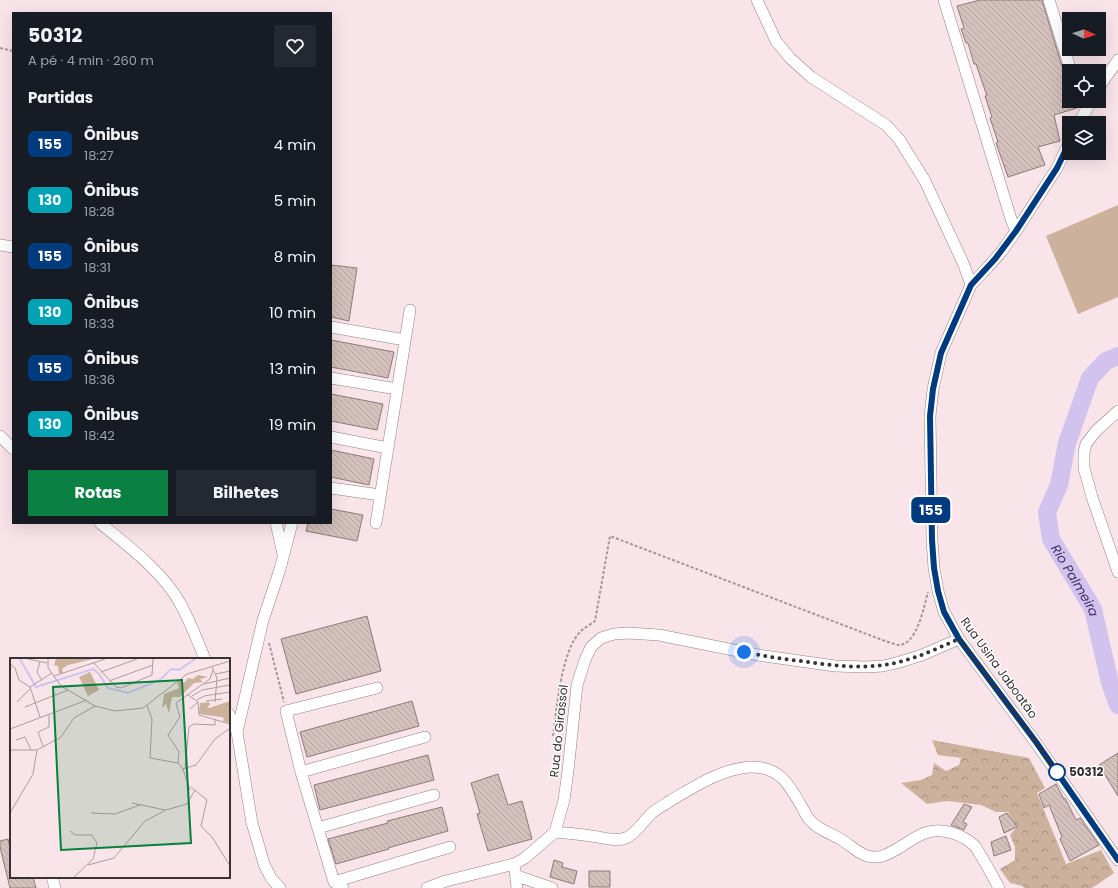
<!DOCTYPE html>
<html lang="pt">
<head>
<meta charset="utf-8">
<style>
	:root { --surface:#171b24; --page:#242831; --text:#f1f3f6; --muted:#9ea1a6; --accent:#0b8043 }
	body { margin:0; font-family:Poppins,sans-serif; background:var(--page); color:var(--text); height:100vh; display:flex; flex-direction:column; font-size:15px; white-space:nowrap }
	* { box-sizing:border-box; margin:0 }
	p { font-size:13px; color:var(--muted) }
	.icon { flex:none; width:22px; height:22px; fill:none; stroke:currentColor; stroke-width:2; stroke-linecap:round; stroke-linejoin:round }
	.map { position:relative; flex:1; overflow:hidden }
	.panel { position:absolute; left:12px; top:12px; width:320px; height:512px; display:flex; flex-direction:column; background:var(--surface); border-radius:0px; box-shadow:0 4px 16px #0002 }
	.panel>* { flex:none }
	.badge { padding:0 8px; border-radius:6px; font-size:14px; line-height:26px }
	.needle { width:26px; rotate:93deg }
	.tools { position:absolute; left:1062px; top:12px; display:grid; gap:8px }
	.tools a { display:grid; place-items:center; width:44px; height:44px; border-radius:0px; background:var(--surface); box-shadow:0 4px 16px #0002; font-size:20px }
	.you { position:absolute; width:20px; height:20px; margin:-10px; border:3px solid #fff; border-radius:50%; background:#1a73e8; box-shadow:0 0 0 6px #1a73e833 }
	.map>.badge { position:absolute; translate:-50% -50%; box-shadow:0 0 0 2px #fff }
	h2 { padding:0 16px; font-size:15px; line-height:36px }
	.round { display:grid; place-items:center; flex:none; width:42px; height:42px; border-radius:0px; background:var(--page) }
	.summary { display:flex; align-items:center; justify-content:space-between; height:68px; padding:0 16px }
	h1 { font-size:19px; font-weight:700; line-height:30px }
	.cta { display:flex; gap:8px; margin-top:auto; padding:8px 16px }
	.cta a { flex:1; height:46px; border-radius:0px; background:var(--accent); color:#fff; font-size:16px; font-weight:700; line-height:46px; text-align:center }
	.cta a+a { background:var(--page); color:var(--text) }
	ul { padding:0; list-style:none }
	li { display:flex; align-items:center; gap:12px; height:56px; padding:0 16px }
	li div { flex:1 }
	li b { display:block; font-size:15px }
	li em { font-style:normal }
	li .badge { min-width:44px; font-weight:700; text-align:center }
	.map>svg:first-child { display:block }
	.green { fill:#ccb19d }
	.forest { fill:url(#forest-crowns) }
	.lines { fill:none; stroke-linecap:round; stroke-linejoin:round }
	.river { stroke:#d1c3ed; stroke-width:18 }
	.building { fill:url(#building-back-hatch); stroke:#8e7b77 }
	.minor-casing { stroke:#928085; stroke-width:12 }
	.path { stroke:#a49599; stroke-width:2; stroke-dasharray:3 2; stroke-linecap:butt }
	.minor { stroke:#fff; stroke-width:11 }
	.line-casing { stroke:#fff; stroke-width:9 }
	.line { stroke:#003b80; stroke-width:6 }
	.walk { stroke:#393133; stroke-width:4; stroke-dasharray:0 7.2 }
	.stop-dot { fill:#fff; stroke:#003b80; stroke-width:2 }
	.labels { text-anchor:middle; stroke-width:3; stroke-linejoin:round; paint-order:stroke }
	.street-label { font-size:12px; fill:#393133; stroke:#fff }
	.stop-label { font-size:12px; font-weight:bold; fill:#393133; stroke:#fff; text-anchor:start }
	.water-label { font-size:13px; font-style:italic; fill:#453165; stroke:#fff }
	.inset-river { fill:none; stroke:#d1c3ed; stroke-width:2 }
	.inset-road { fill:none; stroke:#ac9ca1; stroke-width:1 }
	.view { fill:#07813a; fill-opacity:0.15; stroke:#07813a; stroke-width:2 }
	.inset-edge { fill:none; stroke:#393133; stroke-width:2 }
</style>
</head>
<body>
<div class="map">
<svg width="1118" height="888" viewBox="0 0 1118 888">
	<defs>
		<pattern id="forest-crowns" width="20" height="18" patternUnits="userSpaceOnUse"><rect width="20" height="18" fill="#ccb19d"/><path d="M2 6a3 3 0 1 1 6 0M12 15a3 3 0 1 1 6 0" fill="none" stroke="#a79181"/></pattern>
		<pattern id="building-back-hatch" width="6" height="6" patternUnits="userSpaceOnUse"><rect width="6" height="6" fill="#d4c0bc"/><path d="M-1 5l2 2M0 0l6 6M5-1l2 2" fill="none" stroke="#b7a5a2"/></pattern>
	</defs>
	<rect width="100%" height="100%" fill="#f9e4ea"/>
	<path class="green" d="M 1118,205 L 1118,297 L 1078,314 L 1046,236 Z"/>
	<path class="forest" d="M 932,740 L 1029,758 L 1045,788 L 1037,793 L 1066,864 L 1101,850 L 1114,873 L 1092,888 L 1024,888 L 1023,886 L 1010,883 L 1000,869 L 1015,860 L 1015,847 L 1010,835 L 1017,827 L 1008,812 L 996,812 L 981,805 L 947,801 L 927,804 L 901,783 L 921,780 L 932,775 L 934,763 L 946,771 L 959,765 L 961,758 L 938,755 Z"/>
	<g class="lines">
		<path class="river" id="s1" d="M 1118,356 L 1106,361 L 1090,378 L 1067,443 L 1059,485 L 1047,512 L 1051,539 L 1093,609 L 1110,683 L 1118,705"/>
	</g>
	<path class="building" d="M 980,0 L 1042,0 L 1064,73 L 1066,76 L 1069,78 L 1069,101 L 1076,101 L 1077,108 L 1054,115 L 1060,141 L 1038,147 L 1045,165 L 1008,177 L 996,143 L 998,142 L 990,118 L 992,117 L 985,96 L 987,96 L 976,64 L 974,64 L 968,43 L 966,43 L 961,29 L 964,28 L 957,6 Z
		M 331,265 L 357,268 L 349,321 L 331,317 Z
		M 331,340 L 394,352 L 388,378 L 331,367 Z
		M 331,394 L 383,404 L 377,430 L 331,421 Z
		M 331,450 L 374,459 L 369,485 L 331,477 Z
		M 331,509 L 363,515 L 357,541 L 306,531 L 308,523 L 331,523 Z
		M 367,616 L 381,671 L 296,694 L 281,639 Z
		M 412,701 L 419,726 L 307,757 L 300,732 Z
		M 1118,753 L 1118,796 L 1099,765 Z
		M 428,755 L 434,780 L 320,810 L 314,785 Z
		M 498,774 L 508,805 L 522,801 L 532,839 L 488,851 L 477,814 L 480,813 L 471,783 Z
		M 1056,784 L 1064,799 L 1065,798 L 1076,820 L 1080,818 L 1099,845 L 1070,861 L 1060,839 L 1062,837 L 1049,805 L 1044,808 L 1039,794 Z
		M 964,804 L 972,807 L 963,822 L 967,824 L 964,830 L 951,825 Z
		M 442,807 L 448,831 L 388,848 L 389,849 L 336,864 L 328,839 L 388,823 L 387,821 Z
		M 1007,813 L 1017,827 L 1004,833 L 999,817 Z
		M 1006,836 L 1011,850 L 994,856 L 991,842 Z
		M 8,839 L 11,852 L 11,877 L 33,877 L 36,888 L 10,888 L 0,847 L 0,841 Z
		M 554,860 L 563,863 L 562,867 L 577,871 L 574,884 L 550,877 Z
		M 589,871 L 610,871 L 610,887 L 589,887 Z"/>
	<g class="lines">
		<defs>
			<path id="minor" d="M 757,0 L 776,41 L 790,58 L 811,77 L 886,125 L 899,139 L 925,181 L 964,265 L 971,285
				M 944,0 L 1011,219 L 1016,231
				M 1049,0 L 1071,71
				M 1099,87 L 1118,60
				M 1079,123 L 1091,101
				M 1069,143 L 1057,168 L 1016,231 L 1002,251 L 988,267 L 971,285 L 941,353 L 933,389 L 930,416 L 932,540 L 934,568 L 938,591 L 944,612 L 959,639 L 1036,743 L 1118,860
				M 0,245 L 13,247
				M 331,327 L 405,340
				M 331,378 L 397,389
				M 1118,411 L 1096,431 L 1086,444 L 1084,453 L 1084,468 L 1092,497 L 1118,572
				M 0,436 L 13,449
				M 331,437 L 388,448
				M 331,488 L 380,495
				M 100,523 C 127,545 163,572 180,603 C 190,621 197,640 205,659
				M 276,523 L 283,554
				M 376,523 L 410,310
				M 229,714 L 237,732 L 252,823 L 258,843 L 264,864 L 271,878 L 280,888
				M 237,732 L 263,620 L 280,569 L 292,523
				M 301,772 L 425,737
				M 318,828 L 434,795
				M 555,832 L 564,800 L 568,771 L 577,685 L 585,660 L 591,647 L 601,638 L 614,634 L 628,633 L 659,635 L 758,655 L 835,666 L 866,667 L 883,666 L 900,662 L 922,655 L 959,639
				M 555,832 C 567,833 579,834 591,836 C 602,837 615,842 626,838 C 637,833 644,820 652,813 C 658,808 664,805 670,801 C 694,787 721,769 750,767 C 780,766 790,786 803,809 C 807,817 810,822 818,827 C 825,832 834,835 842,840 C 850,845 858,853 867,856 C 871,857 876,857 879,857 C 895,854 910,838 925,833 C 942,827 962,834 975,846 C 977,849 979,853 981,856 C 988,867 993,877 999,888
				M 515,870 L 517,888
				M 517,876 L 552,888
				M 52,877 L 55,888
				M 334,882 L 450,847
				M 343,888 L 334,882 L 301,772 L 286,711 L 377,688
				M 427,888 L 446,881 L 514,864 L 525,858 L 555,832"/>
		</defs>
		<use href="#minor" class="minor-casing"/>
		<path class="path" d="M 0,48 L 13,51
			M 269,643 L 284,702
			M 560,743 L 553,736 C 557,708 561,649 582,630 C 586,627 591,624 595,621 L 610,536 L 885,641 C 889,642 894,644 898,645 C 917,646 924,606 928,592"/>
		<use href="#minor" class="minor"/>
	</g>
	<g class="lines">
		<defs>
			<path id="line" d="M 1069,143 L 1057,168 L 1016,231 L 995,259 L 971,285 L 941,353 L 933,389 L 930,416 L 932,540 L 934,568 L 938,591 L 944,612 L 959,639 L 1036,742 L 1118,860"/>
		</defs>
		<use href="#line" class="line-casing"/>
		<use href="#line" class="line"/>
		<path class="walk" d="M 744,652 C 763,656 782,659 801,661 C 834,666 867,670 899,662 C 920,657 940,647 959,639 L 1036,742 L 1059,776 L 1057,772"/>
	</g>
	<circle class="stop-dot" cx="1057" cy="772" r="8"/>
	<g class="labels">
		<g class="street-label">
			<text transform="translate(999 668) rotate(54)" y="4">Rua Usina Jaboatão</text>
			<text transform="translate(559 731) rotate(-84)" y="4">Rua do Girassol</text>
		</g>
		<g class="stop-label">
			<text x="1069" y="776">50312</text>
		</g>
		<g class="water-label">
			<text dy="5" stroke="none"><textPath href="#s1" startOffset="253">Rio Palmeira</textPath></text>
		</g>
	</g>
	<g transform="translate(10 658)">
		<rect width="220" height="220" fill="#f9e4ea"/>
		<path d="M 80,14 L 89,32 L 78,38 L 69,19 Z" fill="#ccb19d"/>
		<path d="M 46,1 L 83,1 L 58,7 L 52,11 L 53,15 L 49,15 L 48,8 L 44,7 ZM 188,17 L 198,19 L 190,21 L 193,24 L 184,25 L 170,39 L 162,39 L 159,55 L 156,46 L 152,50 L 154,36 L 169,30 L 167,25 L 170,23 L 173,26 L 178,20 L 183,21 ZM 220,43 L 219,65 L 213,63 L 214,60 L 211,59 L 189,56 L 190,45 L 199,44 L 200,47 L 197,49 L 199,50 Z" fill="#ccb19d"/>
		<path class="inset-river" d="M 10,1 L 26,29 L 83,11 L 89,16 L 98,30 L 118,35 L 150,22 L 161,11 L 169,12 L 185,1"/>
		<path class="inset-road" d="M 18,1 L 37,5M 38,1 L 38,10 L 51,28 L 85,48 L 105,53 L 133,50 L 177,16 L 220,3M 30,4 L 27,14 L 31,21M 84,5 L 106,29 L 111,30 L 142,17 L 143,1M 0,6 L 5,10 L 9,22 L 20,29M 202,9 L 207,20 L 205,44M 91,14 L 127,1M 206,16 L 220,13M 44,18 L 95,1M 99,23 L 143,7M 194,26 L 220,20M 178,37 L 188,44 L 180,51M 182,38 L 192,32 L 220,27M 187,42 L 194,38 L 220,34M 196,43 L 212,41M 7,44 L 20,31M 188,44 L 189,57 L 220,66M 137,47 L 142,61 L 140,100 L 168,105M 15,49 L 58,32M 30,59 L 20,29 L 42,15M 0,71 L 77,42M 6,82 L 15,79 L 21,92M 33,88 L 28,74 L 39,69 L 39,57M 0,92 L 27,92M 168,105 L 169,94 L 158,77 L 170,59 L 166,45 L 200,21 L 203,12M 168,105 L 173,111 L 180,132M 175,110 L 179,69 L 184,66 L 205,67 L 205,61M 173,111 L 186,107 L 205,81 L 220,70M 181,129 L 197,142 L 191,168 L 202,179 L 220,208M 122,145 L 155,152M 0,155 L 23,116 L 27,92 L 51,79 L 64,60 L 85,48M 81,155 L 105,156 L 130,147M 60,173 L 65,177 L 82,177 L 87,185 L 83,201 L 64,219M 78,207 L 104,200 L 135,163 L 156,152 L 177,146 L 185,132"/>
		<path class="view" d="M 172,22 L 181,185 L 51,192 L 43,29 Z"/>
		<rect width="220" height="220" class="inset-edge"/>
	</g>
</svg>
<div class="tools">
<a><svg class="needle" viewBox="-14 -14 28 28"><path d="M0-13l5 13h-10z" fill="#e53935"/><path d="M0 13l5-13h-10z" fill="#9ea1a6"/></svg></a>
<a><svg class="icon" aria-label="locate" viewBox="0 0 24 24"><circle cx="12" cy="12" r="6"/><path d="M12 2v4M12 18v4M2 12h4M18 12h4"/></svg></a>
<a><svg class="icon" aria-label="layers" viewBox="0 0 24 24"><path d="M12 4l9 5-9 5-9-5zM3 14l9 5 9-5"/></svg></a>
</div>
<div class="you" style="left:744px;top:652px"></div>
<b class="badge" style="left:931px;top:510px;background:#003b80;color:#fff">155</b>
<section class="panel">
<div class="summary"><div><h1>50312</h1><p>A pé · 4 min · 260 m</p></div><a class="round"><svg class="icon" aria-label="heart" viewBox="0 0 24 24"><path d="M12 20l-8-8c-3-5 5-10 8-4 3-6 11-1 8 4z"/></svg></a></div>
<h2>Partidas</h2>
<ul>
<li><span class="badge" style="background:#003b80;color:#fff">155</span><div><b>Ônibus</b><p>18:27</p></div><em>4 min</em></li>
<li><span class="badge" style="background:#00a3b4;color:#fff">130</span><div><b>Ônibus</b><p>18:28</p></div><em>5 min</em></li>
<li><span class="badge" style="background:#003b80;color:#fff">155</span><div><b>Ônibus</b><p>18:31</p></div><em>8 min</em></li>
<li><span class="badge" style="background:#00a3b4;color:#fff">130</span><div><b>Ônibus</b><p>18:33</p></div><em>10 min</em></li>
<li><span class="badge" style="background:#003b80;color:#fff">155</span><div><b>Ônibus</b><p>18:36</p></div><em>13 min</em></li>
<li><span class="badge" style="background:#00a3b4;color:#fff">130</span><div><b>Ônibus</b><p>18:42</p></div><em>19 min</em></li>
</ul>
<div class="cta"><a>Rotas</a><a>Bilhetes</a></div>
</section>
</div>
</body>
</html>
